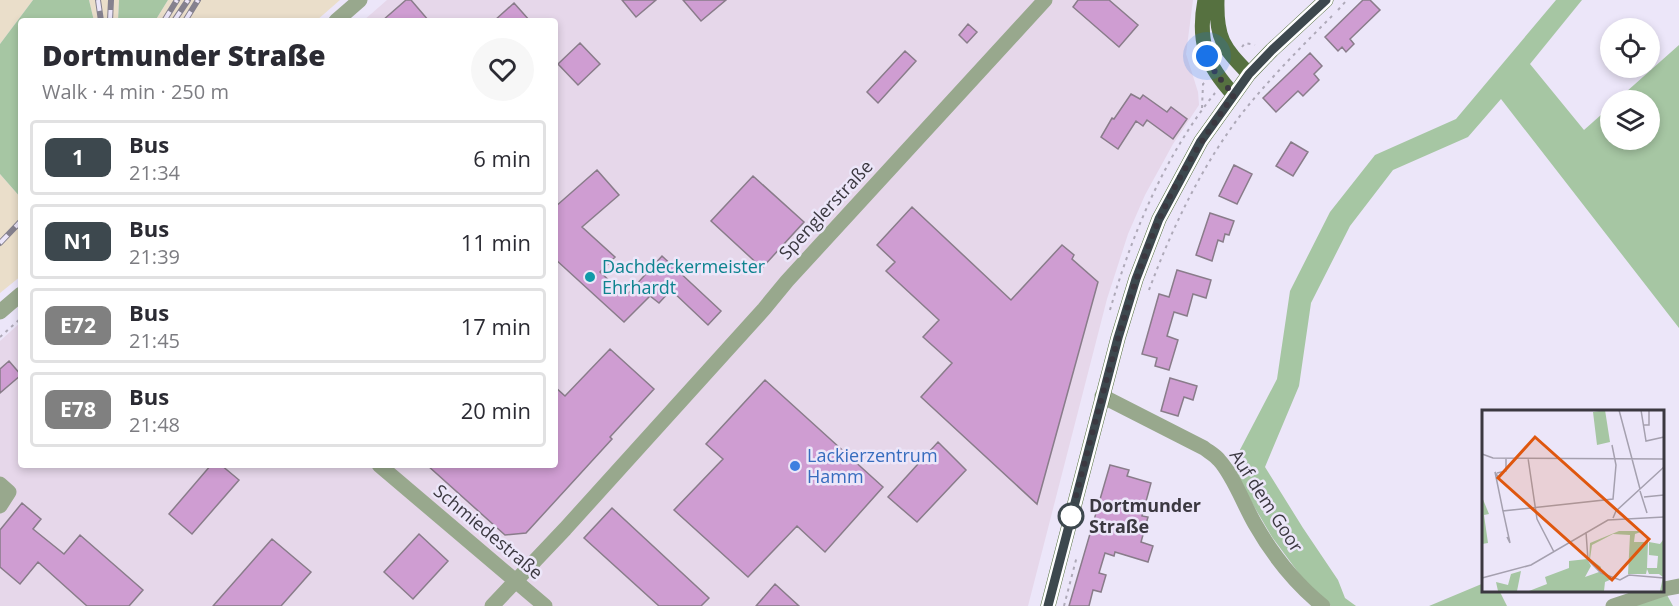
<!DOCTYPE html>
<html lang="en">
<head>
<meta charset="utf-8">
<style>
	:root { --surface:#fff; --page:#f7f7f7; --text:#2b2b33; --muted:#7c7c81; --line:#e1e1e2 }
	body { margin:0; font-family:"Open Sans",sans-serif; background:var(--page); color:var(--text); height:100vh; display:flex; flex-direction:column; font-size:22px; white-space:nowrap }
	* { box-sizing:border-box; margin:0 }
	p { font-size:20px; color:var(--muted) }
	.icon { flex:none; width:33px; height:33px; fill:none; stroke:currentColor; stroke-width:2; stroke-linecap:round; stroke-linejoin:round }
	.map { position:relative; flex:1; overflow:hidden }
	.sheet { position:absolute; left:18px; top:18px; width:540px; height:450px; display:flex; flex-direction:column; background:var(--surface); border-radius:6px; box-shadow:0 3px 9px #0003 }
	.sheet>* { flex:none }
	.badge { padding:0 12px; border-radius:9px; font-size:21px; line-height:39px }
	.tools { position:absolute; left:1600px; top:18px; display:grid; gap:12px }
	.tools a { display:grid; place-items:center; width:60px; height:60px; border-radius:50%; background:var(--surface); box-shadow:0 3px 9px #0003; font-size:30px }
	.you { position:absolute; width:30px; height:30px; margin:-15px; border:4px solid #fff; border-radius:50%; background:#1a73e8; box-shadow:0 0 0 9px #1a73e833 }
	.map>.badge { position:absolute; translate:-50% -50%; box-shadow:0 0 0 3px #fff }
	.round { display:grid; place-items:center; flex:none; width:63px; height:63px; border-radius:32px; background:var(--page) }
	.head { display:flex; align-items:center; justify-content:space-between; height:102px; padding:0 24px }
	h1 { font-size:28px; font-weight:800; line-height:45px }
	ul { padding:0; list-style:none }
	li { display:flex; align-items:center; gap:18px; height:75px; margin:0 12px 9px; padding:0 12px; border:3px solid var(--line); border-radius:6px }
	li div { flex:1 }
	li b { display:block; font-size:22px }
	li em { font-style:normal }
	li .badge { min-width:66px; font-weight:700; text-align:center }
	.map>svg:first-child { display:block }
	.commercial { fill:#e6d7ea }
	.industrial { fill:#eadeca }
	.green { fill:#a6c6a3 }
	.building { fill:#cf9dd2; stroke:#897c8a; stroke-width:1.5 }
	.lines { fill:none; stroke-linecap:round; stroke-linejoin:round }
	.path { stroke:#aea9b8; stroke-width:2; stroke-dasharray:3 4.5; stroke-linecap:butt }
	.minor { stroke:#98a88d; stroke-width:15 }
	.major { stroke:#567140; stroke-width:15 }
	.rail-casing { stroke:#85818e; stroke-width:6 }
	.rail { stroke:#ece6f9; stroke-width:4; stroke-dasharray:11; stroke-linecap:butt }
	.line-casing { stroke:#fff; stroke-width:14 }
	.line { stroke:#3d484e; stroke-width:9 }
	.walk { stroke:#3b3840; stroke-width:6; stroke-dasharray:0 10.8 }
	.culture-dot { fill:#0f9aa8; stroke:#ece6f9; stroke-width:2 }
	.shop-dot { fill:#3f7fe0; stroke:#ece6f9; stroke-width:2 }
	.stop-dot { fill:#fff; stroke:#3d484e; stroke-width:3 }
	.labels { text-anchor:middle; stroke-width:5; stroke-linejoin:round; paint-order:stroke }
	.street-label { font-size:18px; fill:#3b3840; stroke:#ece6f9 }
	.culture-label { font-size:18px; fill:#0d838f; stroke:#ece6f9; text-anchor:start }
	.shop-label { font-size:18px; fill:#366cbe; stroke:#ece6f9; text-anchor:start }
	.stop-label { font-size:18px; font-weight:bold; fill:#3b3840; stroke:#ece6f9; text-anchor:start }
	.inset-road { fill:none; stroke:#a5a0af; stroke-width:1.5 }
	.view { fill:#df570f; fill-opacity:0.15; stroke:#df570f; stroke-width:3 }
	.inset-edge { fill:none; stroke:#3b3840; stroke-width:3 }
</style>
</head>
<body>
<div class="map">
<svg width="1679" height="606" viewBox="0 0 1679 606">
	<rect width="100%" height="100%" fill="#ece6f9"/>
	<path class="commercial" d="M 387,0 L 1193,0 L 1186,54 L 1198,92 L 1199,105 L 1173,144 L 1145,195 L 1128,234 L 1107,299 L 1028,606 L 0,606 L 0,341 L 21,322 L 21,465 L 555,465 L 555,21 L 363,21 Z"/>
	<path class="industrial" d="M 0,0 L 33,0 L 0,44 Z
		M 89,0 L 119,0 L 118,21 L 94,21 Z
		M 168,0 L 340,0 L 316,21 L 155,21 Z
		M 0,174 L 21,198 L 21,276 L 0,293 Z"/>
	<path class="green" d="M 33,0 L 89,0 L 94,21 L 21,21 L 21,198 L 0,174 L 0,44 Z
		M 119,0 L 168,0 L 155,21 L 118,21 Z
		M 1556,0 L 1582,0 L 1530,64 L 1584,130 L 1611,106 L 1611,140 L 1650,140 L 1650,100 L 1617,100 L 1679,45 L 1679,328 L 1501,99 L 1468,137 L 1393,170 L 1350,226 L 1311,303 L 1299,386 L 1265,467 L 1303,528 L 1338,580 L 1345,598 L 1356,606 L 1331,606 L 1309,587 L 1272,537 L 1231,467 L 1277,379 L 1290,291 L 1330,212 L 1375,155 L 1456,119 Z
		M 1484,583 L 1484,590 L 1499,590 L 1507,606 L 1429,606 Z
		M 1667,595 L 1673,606 L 1631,606 Z"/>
	<path class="building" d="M 406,0 L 411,0 L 429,21 L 382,21 Z
		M 622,0 L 656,0 L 636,17 Z
		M 683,0 L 726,0 L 701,21 Z
		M 1078,0 L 1109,0 L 1138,25 L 1119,47 L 1073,7 Z
		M 1363,0 L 1370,0 L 1380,10 L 1350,39 L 1354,44 L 1346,52 L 1342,47 L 1338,51 L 1325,37 Z
		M 514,3 L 530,21 L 494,21 Z
		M 968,24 L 977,32 L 967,43 L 959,35 Z
		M 580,43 L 600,64 L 578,85 L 558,64 Z
		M 905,51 L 916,61 L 878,103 L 867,92 Z
		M 1310,53 L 1322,66 L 1314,74 L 1319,80 L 1303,96 L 1298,91 L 1276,112 L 1263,98 Z
		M 1131,94 L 1140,99 L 1143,95 L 1167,112 L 1171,107 L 1187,119 L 1173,139 L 1147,120 L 1143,126 L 1136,121 L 1118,149 L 1101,137 L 1112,118 L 1114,119 Z
		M 1291,142 L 1308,152 L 1293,176 L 1276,166 Z
		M 1234,165 L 1252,174 L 1237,204 L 1219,196 Z
		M 597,170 L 619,195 L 582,227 L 615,257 L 600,272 L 626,296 L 662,256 L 721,311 L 708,325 L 671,290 L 659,303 L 650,296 L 624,322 L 555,259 L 555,207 Z
		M 753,176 L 804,222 L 762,268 L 711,221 Z
		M 912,207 L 1011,300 L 1062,245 L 1074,255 L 1072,259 L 1098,282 L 1037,504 L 921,397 L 952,363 L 923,337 L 939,320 L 886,271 L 895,262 L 877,245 Z
		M 1210,213 L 1234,221 L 1229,235 L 1225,234 L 1223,242 L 1218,240 L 1212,261 L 1196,255 Z
		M 1177,270 L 1211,280 L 1206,298 L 1193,294 L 1187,316 L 1174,312 L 1167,336 L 1178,340 L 1169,370 L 1155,366 L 1157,358 L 1142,354 L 1159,294 L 1169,297 Z
		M 610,349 L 654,389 L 610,437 L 612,439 L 526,533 L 505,535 L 427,465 L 555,465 L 555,387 L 565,396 Z
		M 9,361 L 21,375 L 0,393 L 0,369 Z
		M 1170,378 L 1197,386 L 1193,400 L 1184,397 L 1178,416 L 1161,411 Z
		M 765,380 L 883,487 L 825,552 L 797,526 L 748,577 L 674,510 L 723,459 L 706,444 Z
		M 938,442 L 966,470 L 917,522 L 888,497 Z
		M 211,465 L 221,465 L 239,480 L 192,534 L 169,514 Z
		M 1110,465 L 1129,470 L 1127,476 L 1151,483 L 1142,516 L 1148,517 L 1141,542 L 1153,546 L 1148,562 L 1115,552 L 1114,556 L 1105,553 L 1099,573 L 1106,575 L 1101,592 L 1093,590 L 1089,606 L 1069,606 Z
		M 22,503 L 41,519 L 33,529 L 64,554 L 80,535 L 143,590 L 129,606 L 87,606 L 38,562 L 20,584 L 0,567 L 0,530 Z
		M 612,508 L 709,598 L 701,606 L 659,606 L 584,538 Z
		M 419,534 L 448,561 L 413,599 L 384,572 Z
		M 272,539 L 311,572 L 281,606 L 213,606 Z
		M 775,584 L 799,606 L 756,606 Z"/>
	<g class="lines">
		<path class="path" d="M 1338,10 L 1347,0
			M 1242,47 L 1245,43 L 1255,45
			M 1202,108 L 1203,84 L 1206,82
			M 1149,290 C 1172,228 1202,165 1243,112 C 1271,77 1303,45 1334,14
			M 1110,310 C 1132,234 1165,155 1215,93
			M 0,337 L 21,318
			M 1064,606 L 1077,556"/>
		<path class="minor" d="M 336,21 L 360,0
			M 0,312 L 21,294
			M 1102,396 L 1204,448 C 1209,452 1215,455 1219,460 C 1233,475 1244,505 1255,524 C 1272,554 1296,584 1323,606
			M 379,465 L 545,606
			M 0,484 L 9,492 L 0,506
			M 492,606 L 565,529 L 764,309 L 787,281 L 1045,0
			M 1613,606 L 1664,589 L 1679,586"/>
		<path class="major" d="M 1205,0 C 1197,41 1206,65 1234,95
			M 1217,0 C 1216,39 1223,47 1249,74
			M 1048,606 L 1118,338 L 1136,279 L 1159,219 L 1201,141 L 1249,74 L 1272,50 L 1326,0"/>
		<defs>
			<path id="rail" d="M 98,0 L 101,21
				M 110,21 L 111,0
				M 164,21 L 177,0
				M 174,21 L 188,0
				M 185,21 L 198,0
				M 0,243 L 21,221"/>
		</defs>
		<use href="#rail" class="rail-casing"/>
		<use href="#rail" class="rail"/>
	</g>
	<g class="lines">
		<defs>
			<path id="line" d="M 1048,606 L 1118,338 L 1136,279 L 1159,219 L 1201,141 L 1249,74 L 1272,50 L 1326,0"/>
		</defs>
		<use href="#line" class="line-casing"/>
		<use href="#line" class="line"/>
		<path class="walk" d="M 1071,516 C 1083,468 1096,419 1109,371 C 1123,320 1138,268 1159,220 C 1179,174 1205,135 1234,95 L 1216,74 L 1207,56"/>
	</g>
	<circle class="culture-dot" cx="590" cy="277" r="6"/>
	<circle class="shop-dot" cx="795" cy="466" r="6"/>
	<circle class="stop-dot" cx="1071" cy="516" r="12"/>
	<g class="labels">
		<g class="street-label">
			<text transform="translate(826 210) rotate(-47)" y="6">Spenglerstraße</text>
			<text transform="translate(1266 501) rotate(57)" y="6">Auf dem Goor</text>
			<text transform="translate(488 532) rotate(40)" y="6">Schmiedestraße</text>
		</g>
		<g class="culture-label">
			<text x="602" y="273">Dachdeckermeister<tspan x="602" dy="21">Ehrhardt</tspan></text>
		</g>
		<g class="shop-label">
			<text x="807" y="462">Lackierzentrum<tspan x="807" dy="21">Hamm</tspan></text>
		</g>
		<g class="stop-label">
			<text x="1089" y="512">Dortmunder<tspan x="1089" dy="21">Straße</tspan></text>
		</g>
	</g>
	<g transform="translate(1482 410)">
		<rect width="182" height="182" fill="#ece6f9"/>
		<path d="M 123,0 L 128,32 L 115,35 L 111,2 ZM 0,87 L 7,104 L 2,105 L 6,133 L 0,134 ZM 137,121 L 162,121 L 153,124 L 152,132 L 166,132 L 165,158 L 175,158 L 176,146 L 167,145 L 167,132 L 178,134 L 181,130 L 181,181 L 178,181 L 181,167 L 177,164 L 167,164 L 165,159 L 164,164 L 146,164 L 148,125 L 131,124 L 110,135 L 108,149 L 119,157 L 118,161 L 107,151 L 108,133 ZM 105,149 L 109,156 L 103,167 L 117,162 L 130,169 L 123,172 L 122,181 L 47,181 L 65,174 L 63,167 L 87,158 L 87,151 ZM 39,161 L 35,181 L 16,181 L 14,172 L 26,175 L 29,164 Z" fill="#a6c6a3"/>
		<path class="inset-road" d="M 137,0 L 158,79M 159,0 L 164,31 L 182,27M 161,15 L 167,15 L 167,1M 0,44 L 11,48 L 182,49M 46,48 L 55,109 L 72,142M 15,63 L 24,61 L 24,48M 16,67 L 13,62 L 21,101M 158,81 L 165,103M 162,87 L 182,85M 131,108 L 134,101 L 182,57M 104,122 L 106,150 L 119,163 L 138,170 L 147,165 L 182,168M 25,127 L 28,133 L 21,101 L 131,89 L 134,55 L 130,35M 0,168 L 49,155 L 126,110 L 182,107"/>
		<path class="view" d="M 53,27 L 167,129 L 130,170 L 16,68 Z"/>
		<rect width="182" height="182" class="inset-edge"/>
	</g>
</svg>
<div class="tools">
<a><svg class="icon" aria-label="locate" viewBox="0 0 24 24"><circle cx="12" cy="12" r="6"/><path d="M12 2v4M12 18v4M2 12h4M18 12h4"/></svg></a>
<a><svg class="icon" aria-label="layers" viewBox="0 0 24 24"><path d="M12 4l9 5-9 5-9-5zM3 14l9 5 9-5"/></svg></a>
</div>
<div class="you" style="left:1207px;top:56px"></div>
<section class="sheet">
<div class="head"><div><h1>Dortmunder Straße</h1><p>Walk · 4 min · 250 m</p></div><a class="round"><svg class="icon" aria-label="heart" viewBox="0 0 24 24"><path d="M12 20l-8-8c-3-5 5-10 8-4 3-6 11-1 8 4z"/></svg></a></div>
<ul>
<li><span class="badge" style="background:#3d484e;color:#fff">1</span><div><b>Bus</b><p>21:34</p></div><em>6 min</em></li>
<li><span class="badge" style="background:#3d484e;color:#fff">N1</span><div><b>Bus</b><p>21:39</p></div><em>11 min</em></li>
<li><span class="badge" style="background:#808080;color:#fff">E72</span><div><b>Bus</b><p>21:45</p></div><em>17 min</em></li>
<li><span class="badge" style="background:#808080;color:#fff">E78</span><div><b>Bus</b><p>21:48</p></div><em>20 min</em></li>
</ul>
</section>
</div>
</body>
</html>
